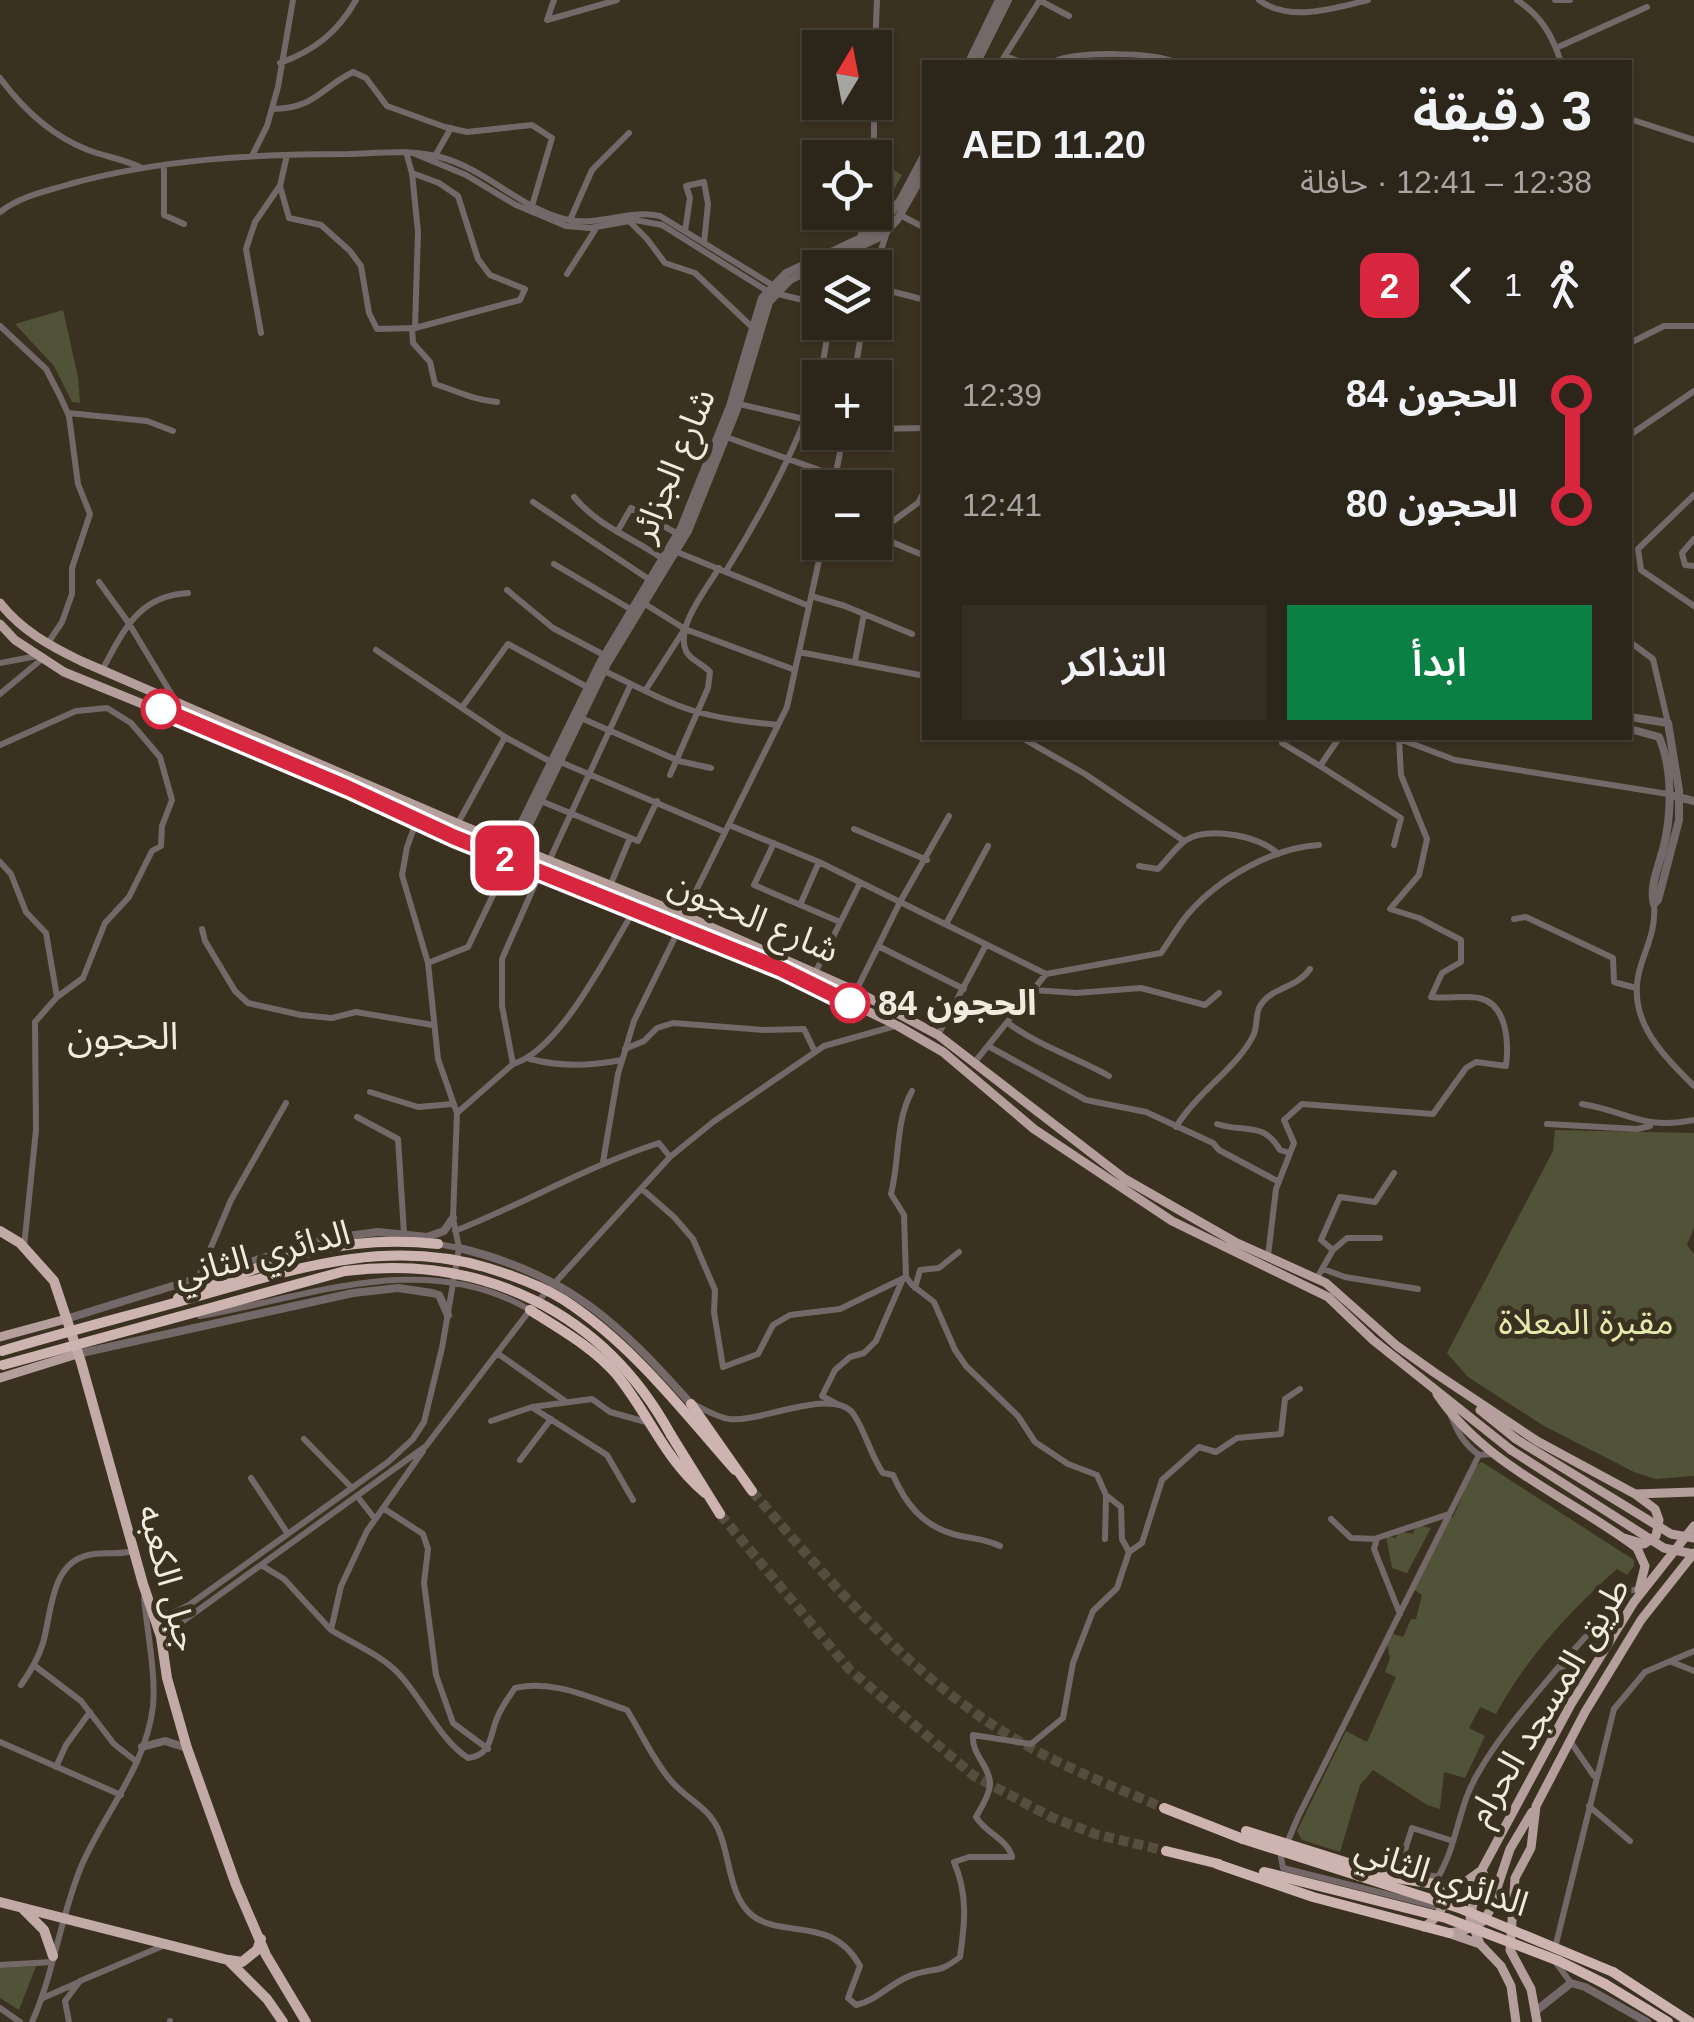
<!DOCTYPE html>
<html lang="ar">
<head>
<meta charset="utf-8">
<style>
	:root { --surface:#2c2519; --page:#342d22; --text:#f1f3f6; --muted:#a6a5a2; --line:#484238; --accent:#0b8043 }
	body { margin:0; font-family:Helvetica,"Noto Sans Arabic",sans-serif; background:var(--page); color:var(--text); direction:rtl; height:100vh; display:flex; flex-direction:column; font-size:38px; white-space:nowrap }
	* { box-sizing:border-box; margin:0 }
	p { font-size:32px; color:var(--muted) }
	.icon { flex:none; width:55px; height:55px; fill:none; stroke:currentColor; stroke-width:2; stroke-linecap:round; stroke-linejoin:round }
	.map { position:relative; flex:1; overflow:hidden; direction:ltr }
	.details { position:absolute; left:922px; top:60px; width:710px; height:680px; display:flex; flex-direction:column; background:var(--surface); border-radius:0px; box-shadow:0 2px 8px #0004,0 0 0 2px var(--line); direction:rtl }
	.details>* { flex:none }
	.badge { padding:0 20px; border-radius:15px; font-size:35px; line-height:65px }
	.needle { width:65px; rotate:10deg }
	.fabs { position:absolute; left:802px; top:30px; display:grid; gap:20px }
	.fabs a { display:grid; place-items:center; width:90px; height:90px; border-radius:0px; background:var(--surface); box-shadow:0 2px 8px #0004,0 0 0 2px var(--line); font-size:50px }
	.map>.badge { position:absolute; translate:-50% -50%; box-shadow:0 0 0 5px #fff }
	.legs { display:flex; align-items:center; gap:15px; height:110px; padding:0 40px; font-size:32px }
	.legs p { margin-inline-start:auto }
	.summary { display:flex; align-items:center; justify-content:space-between; height:170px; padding:0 40px }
	h1 { font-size:55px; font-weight:600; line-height:75px }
	.button { display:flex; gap:20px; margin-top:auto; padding:20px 40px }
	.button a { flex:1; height:115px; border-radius:0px; background:var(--accent); color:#fff; font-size:40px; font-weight:600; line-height:115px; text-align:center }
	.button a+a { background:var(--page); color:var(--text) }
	ul { padding:0 40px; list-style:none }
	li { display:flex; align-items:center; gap:35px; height:110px; font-size:38px }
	li i { display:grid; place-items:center; width:15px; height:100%; margin:0 12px; background:currentColor }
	li i::after { content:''; width:25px; height:25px; margin:-12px; border:8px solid; border-radius:50%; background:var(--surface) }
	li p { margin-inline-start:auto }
	li:first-child i { background:linear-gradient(#0000 50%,currentColor 0) }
	li:last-child i { background:linear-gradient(currentColor 50%,#0000 0) }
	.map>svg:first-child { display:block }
	.green { fill:#505337 }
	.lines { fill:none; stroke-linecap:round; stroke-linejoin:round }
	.motorway-tunnel { stroke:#564d3e; stroke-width:10; stroke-dasharray:10 5; stroke-linecap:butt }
	.minor { stroke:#746968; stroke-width:6 }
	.tertiary { stroke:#746968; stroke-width:8 }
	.primary { stroke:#b59f9c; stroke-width:9 }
	.trunk { stroke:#c2aaa6; stroke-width:10 }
	.motorway { stroke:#ceb4b0; stroke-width:10 }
	.primary-bridge { stroke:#b59f9c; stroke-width:9 }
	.motorway-bridge { stroke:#ceb4b0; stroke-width:10 }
	.line-1-casing { stroke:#fff; stroke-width:22 }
	.line-1 { stroke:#d7263d; stroke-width:15 }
	.stop-1-dot { fill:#fff; stroke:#d7263d; stroke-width:5 }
	.labels { text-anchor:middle; stroke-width:10; stroke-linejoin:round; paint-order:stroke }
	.street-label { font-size:35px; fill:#f0eadf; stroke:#3b3121 }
	.stop-label { font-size:35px; font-weight:bold; fill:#f0eadf; stroke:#3b3121; text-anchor:start }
	.park-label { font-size:35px; fill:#e2e9aa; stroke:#3b3121 }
	.neighbourhood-label { font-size:38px; fill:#f0eadf; stroke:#3b3121 }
</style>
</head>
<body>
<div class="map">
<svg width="1694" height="2022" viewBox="0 0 1694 2022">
	<rect width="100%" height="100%" fill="#3b3121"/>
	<path class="green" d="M 885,165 L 902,175 L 885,205 L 875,199 Z
		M 63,310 L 78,377 L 80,403 L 72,402 L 54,366 L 15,324 Z
		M 1555,1130 L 1694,1133 L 1694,1228 L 1687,1245 L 1694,1254 L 1694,1476 L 1655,1479 L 1634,1472 L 1544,1426 L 1468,1377 L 1447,1353 L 1553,1151 Z
		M 1482,1462 L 1634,1560 L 1634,1566 L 1627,1575 L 1617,1569 C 1570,1611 1526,1658 1496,1714 L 1480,1707 L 1469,1728 L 1485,1736 L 1465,1778 L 1444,1772 L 1440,1809 L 1427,1805 L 1373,1770 L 1360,1785 L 1340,1852 L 1302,1840 L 1297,1831 L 1346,1731 L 1367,1742 L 1396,1677 L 1385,1672 L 1390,1658 L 1387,1643 L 1393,1634 L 1403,1637 L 1411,1619 L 1416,1619 L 1422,1595 L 1413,1589 L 1448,1516 L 1453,1517 L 1475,1466 Z
		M 1416,1525 L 1431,1528 L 1407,1573 L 1392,1568 L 1386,1536 L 1396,1538 L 1398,1531 L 1413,1534 Z
		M 36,1966 L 19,2010 L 0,1998 L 0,1968 Z"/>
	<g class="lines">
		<path class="motorway-tunnel" d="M 752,1491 C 830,1582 907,1674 1012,1737 C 1060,1766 1112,1786 1164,1808
			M 720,1514 L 849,1669 L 974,1776 L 1051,1817 L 1095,1834 L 1166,1851"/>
		<path class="minor" d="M 554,0 L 547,20 L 617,0
			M 1039,0 L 1069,16
			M 1259,0 C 1289,23 1336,8 1368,0
			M 1517,0 C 1542,17 1552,35 1561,62
			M 1555,0 L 1570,0
			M 875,48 L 877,0
			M 1556,48 L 1647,7
			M 1005,56 L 1021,62
			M 1001,62 L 1040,0
			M 1053,62 C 1076,51 1152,52 1175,62
			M 280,63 C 314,51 338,32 356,0
			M 0,78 C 23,109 52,136 88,150 C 106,157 124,159 142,168
			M 272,109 C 314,109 319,89 353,72 L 366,78 L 387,106 L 445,127 L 467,132 L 532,125 L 552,138 L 532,206
			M 1630,119 L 1694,140
			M 413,153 L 466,175 L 516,205 L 566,226 L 590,228 L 635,220 L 662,225 L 772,294
			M 287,155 L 280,186 L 289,218 L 321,225 L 350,251 L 361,266 L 369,313 L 377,329 L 415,328 L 520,300 L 525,289 L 490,275 L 478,259 L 458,196 L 439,183 L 412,173 L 406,152
			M 252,156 L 267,126 L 278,87 L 293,0
			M 435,156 L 451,128
			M 874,158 L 874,102
			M 164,166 L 164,215 L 184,224
			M 412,173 L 418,232 L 415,328
			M 805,181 L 820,189
			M 0,212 C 21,196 44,192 70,184 C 160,159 256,154 349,154 C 380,153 410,149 440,157 C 487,169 521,210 569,220 C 600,226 630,209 660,216 L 777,288
			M 900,215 L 925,228
			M 570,220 L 592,170 L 629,133
			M 629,221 L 647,239 L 665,263 L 695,273 L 752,327
			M 685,231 L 690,198 L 686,186 L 704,182 L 708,204 L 704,243
			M 850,268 L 868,212
			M 875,268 L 887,232
			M 567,274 L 597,227
			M 875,287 L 925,300
			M 778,294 L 820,304
			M 0,326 L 46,369 L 60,396 L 69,416 L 78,484 L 90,514 L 72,568 L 72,594 L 62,622 L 48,643
			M 412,328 L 413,343 L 430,362 L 435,384 C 457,391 473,400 497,402
			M 261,333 L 246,249 L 255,222 L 279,187
			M 1630,343 L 1664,326 L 1694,326
			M 854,378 L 863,322
			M 739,404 L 804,419
			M 68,413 L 147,421 L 173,431
			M 875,429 L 925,428
			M 1630,435 L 1694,391
			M 726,437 L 836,476
			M 833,488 L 844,432
			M 1694,495 L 1638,549 L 1641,570 L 1694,606
			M 574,497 C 600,528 631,536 663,559
			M 533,502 L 650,580
			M 617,532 L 631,508 L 678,534
			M 875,534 L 918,503 L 925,490
			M 875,535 L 925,556
			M 1694,539 L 1682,553 L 1685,565 L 1694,566
			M 822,547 L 848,547 L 857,542
			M 677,552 L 809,606
			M 554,564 L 632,610
			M 726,571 C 761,515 802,439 820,376 C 825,358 825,340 831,322
			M 99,582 L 128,622 L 175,700
			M 507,590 L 553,628 L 604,655
			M 811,596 L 845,606 L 912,634
			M 645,604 L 685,629 L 795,670
			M 1630,642 L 1653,659 L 1668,723
			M 376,650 L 505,737 L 551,762
			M 799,652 L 925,676
			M 855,661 L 864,614
			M 0,663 L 37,656
			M 102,670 C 124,631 137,596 188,593
			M 604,671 C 633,684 661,701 691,710 C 720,719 749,722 778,725
			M 645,691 L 684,630
			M 0,694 L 42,659
			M 463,706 L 508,644 L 587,687
			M 581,718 L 679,761 L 711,768
			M 1022,738 L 1085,774 L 1184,841
			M 1282,738 L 1282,743 L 1320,766 L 1339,738
			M 1397,738 L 1455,760 L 1668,794
			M 0,745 L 76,711 L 107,708 L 131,723 L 160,757 L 172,800 L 162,826 L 161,846 L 152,851 L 129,897 L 105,923 L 83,978 L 57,997 L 35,1022 L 36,1130 L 24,1247
			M 558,761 L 725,832
			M 1320,766 L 1401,818 L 1394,845
			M 670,775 L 708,688 L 710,672 C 703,664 690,660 686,651 C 675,627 707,588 719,568
			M 541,801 L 638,841 L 657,801
			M 458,823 L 505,737
			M 729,825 L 819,862 L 1046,974 L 1161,953 C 1170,940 1178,926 1188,914 C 1219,878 1272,848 1319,845
			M 854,829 L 927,860
			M 774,843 L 754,885 L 840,922
			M 549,861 L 630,686
			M 0,862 L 11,874 L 26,912 L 46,933 L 57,997
			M 1139,866 L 1158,869 C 1167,860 1176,847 1186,840 C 1209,826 1261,836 1278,854
			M 610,886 L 630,838
			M 1654,904 C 1656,928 1648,943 1641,965 C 1624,1017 1660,1052 1694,1086
			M 800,905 L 819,862
			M 684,915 L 787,707 L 823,542
			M 1514,919 L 1526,917 L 1613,958 L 1614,982 L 1636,988
			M 946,924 L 988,846
			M 202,929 L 205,941 L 235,991 L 248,1003 L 301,1015 L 332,1018 L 356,1012 L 433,1025
			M 880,947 L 964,989
			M 428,963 L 468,947 L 510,860
			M 815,973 L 860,883
			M 1034,990 L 1076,993 L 1141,988 L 1205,1005 L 1219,993
			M 856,991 L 900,902 L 949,816
			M 1008,1023 C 1039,1046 1075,1057 1109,1076
			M 938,1035 L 986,945
			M 988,1046 L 1086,1100 L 1146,1112 L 1213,1143 L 1219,1150 L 1279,1182
			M 625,1049 L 644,1041 L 657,1028 L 673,1023 L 764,1030 L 804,1029 L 815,1052
			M 530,1059 C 562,1067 589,1066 622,1060
			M 974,1063 L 1046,974
			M 513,1064 C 561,1050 608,952 635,909
			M 370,1092 L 418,1107 L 452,1104
			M 1582,1104 C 1630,1112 1641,1130 1694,1120
			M 457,1113 L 513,1064 L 502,1006 L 502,959 L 540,873
			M 357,1117 L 398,1139 L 404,1233
			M 1217,1124 C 1245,1133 1263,1121 1280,1150 L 1290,1153
			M 1547,1124 L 1637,1129 L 1650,1126
			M 1176,1127 C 1197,1092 1237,1068 1253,1036 C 1258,1027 1255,1014 1260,1006 C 1271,987 1296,989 1310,969
			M 603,1162 L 618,1074 L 634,1021 L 680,927
			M 642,1189 L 674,1217 L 693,1239 L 715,1290 L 714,1312 L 723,1367 L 758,1354 L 773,1325 L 790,1315 L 840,1309 L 906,1277
			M 455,1231 C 526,1203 585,1167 659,1143 L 670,1157
			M 438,1244 L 459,1248
			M 1333,1250 L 1347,1238 L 1380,1238
			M 1268,1256 L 1276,1189 L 1294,1143 L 1284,1120 L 1302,1104 L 1433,1114 L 1466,1068 L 1476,1062 L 1506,1066 C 1509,1042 1507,1004 1479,998 C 1464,995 1447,999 1431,997 L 1442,973 L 1461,962 L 1461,940 L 1419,918 L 1390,909 L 1419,875 L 1427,839 L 1401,775 L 1399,739
			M 1323,1269 L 1345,1277 L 1418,1289
			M 198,1278 L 231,1200 L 286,1103
			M 1317,1278 L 1333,1250 L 1321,1240 L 1340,1197 L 1375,1202 L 1394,1173
			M 915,1288 L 920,1270 L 939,1268 L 959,1252
			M 200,1316 C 309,1297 425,1248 530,1310
			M 497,1353 L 565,1401
			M 693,1404 C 704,1409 716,1417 729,1419 C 758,1423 828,1389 851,1411 C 863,1424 871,1457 883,1473 L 893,1475 C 905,1503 922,1525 953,1534 C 970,1539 984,1538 1000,1546
			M 837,1404 L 822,1396 L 835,1370 L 850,1357 L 864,1353 L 876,1341 L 902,1281
			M 533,1408 L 607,1455 L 633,1500
			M 1451,1416 C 1458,1433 1464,1444 1479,1455 L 1493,1454
			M 491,1421 L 532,1407 L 592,1399 L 610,1412 L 646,1422
			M 304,1439 L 351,1487
			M 520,1460 L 551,1419
			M 251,1478 L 288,1534
			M 357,1496 L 375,1519
			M 383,1508 L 423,1534 L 428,1549 L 424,1583 L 436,1675 L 453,1723 L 488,1749
			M 1331,1519 L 1351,1538 L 1377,1539
			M 1105,1539 L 1106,1497
			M 1129,1552 L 1142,1543 L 1162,1480 L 1199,1447 L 1216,1452 L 1237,1438 L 1281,1434 L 1285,1399 L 1300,1389
			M 261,1565 L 284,1579 L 331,1630 L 341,1586 L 367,1531 L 423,1451
			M 151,1605 L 169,1615 L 189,1605 L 388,1462 L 413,1439 L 424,1422 L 442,1348 L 459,1248 L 453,1218 L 457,1113 L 438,1059 L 428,963 L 402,875 L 407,847 L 417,820
			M 1400,1614 L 1374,1549 L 1377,1538 L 1449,1514
			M 331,1630 C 352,1643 381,1655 398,1673 C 423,1699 438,1738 468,1758 C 493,1755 489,1735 498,1716 C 502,1706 509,1697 515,1688 C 553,1679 591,1698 627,1710 C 641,1732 654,1762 672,1782 C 688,1800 709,1807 719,1831 C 730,1856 729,1898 753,1916 C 784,1939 832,1915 860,1966 L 848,1998 L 856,2005 C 879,2000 893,1980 915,1974 C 938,1967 938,1974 960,1957 C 965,1923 968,1894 954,1862 L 969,1857 L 1012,1857 C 1008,1839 985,1833 976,1817 C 981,1808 990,1794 990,1784 C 990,1766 971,1754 973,1735 L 1031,1744 L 1063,1718 L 1073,1663 L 1093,1611 L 1117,1588 L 1129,1552 L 1122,1539 L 1121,1507 L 1106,1495 L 1097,1475 L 1068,1464 L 1035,1442 L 1018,1416 L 966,1366 L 955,1350 L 934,1302 L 912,1285 L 906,1277 L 904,1215 L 891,1194 C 900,1159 895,1122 912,1091
			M 161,1637 L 426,1446 L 530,1310 L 670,1157 L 713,1122 L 824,1046 L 895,1026
			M 1672,1662 L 1694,1671
			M 35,1666 L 81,1701 L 114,1744 L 137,1762
			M 21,1685 C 31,1671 38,1659 43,1643 C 52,1612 50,1559 94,1554 C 108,1552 119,1555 133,1551
			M 1570,1706 L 1562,1663 L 1627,1591 L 1640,1589
			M 1570,1741 L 1594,1776
			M 0,1742 L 121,1795
			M 56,1767 L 66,1745 L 90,1712
			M 1589,1806 L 1630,1841
			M 1438,1877 L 1399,1869 L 1412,1828 L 1453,1841
			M 1441,1884 L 1438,1877 C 1457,1846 1458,1807 1477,1775 C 1500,1734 1532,1699 1562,1663
			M 1442,1908 L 1283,1868 L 1281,1857 L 1298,1817 L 1479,1455
			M 1555,1948 L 1614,1709 L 1645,1672 L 1694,1651
			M 1554,1960 L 1571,1983
			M 0,1965 L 52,1962
			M 43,1998 L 79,1982
			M 0,2008 L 20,2022
			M 170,2021 L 170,2022
			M 32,2022 C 54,1973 60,1918 81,1867 C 104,1813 146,1767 153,1706 C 156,1674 147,1630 144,1598
			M 69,2022 L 65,2001 L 80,1981 L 165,1945"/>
		<path class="tertiary" d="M 969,62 L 999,0
			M 977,62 L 1008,0
			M 1630,717 L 1668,723 L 1679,790 L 1679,820 L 1658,900 L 1654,904 C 1649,887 1659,866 1663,849 C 1672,816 1673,769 1659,737 L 1630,729
			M 1674,796 L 1694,801
			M 506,843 L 516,834 L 601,661 L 681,528 L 730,406 L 762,298 L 786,273 L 878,230 L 901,199 L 925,154
			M 521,849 L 523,837 L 607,664 L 688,531 L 737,409 L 769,302 L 790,280 L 882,236 L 897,220 L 925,171
			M 459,1248 C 568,1274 619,1323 691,1404
			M 66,1319 L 324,1239 L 378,1232 L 427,1237 L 444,1231 L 453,1218
			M 77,1354 L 353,1293 L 398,1288 L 432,1293 L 439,1295 L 448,1315
			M 142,1747 L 165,1741 L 187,1748
			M 1537,2010 L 1571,1983 L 1585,1987 L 1647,2022"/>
		<path class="primary" d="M 0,603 C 21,630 50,646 81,661 L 461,825 L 684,915 L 856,991 L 938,1035 L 1125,1179 L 1235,1242 L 1326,1283 L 1397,1346 L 1435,1373 L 1537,1441 L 1635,1494 L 1655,1509 L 1659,1520 L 1656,1536 L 1644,1544 L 1624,1538
			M 0,624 L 15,640 L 64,672 L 349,788 L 454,837 L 680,927 L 781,969 L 898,1026 L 943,1052 L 1034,1129 L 1172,1221 L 1328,1297 L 1373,1340 L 1511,1450
			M 0,1337 L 66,1319
			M 0,1378 L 77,1354
			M 1437,1394 C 1485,1466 1571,1498 1637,1548 L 1645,1566 L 1639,1590
			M 1480,1410 L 1516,1439
			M 1635,1494 L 1694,1492
			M 1424,1927 C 1441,1916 1447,1904 1442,1885 L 1464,1883 L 1482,1870 L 1487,1883 L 1497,1880
			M 1449,1933 L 1463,1931 L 1482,1922 L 1489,1912 L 1510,1849 L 1532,1812
			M 1451,1934 L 1480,1944
			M 1516,2022 L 1511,1986 L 1501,1966 L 1480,1944 L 1470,1918 L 1479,1875 L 1570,1706 L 1634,1602 L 1694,1526
			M 1537,2022 L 1531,1989 L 1510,1950 L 1515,1878 L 1531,1848 L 1536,1806 L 1585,1712 L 1641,1620 L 1694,1553"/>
		<path class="trunk" d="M 0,1231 L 20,1243 L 54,1281 L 81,1362 L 143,1584 L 161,1637 L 167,1678 L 187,1748 L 236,1885 L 266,1955 L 306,2022
			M 0,1902 L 228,1960 L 267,1999 L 283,2022
			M 23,1909 L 44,1930 L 53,1956
			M 229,1960 L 242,1962 L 257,1950 L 261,1939"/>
		<path class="motorway" d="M 178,1298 C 273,1262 333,1233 438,1244
			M 530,1310 C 560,1329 594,1348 617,1375 C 650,1416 663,1457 705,1493
			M 691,1404 L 752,1491
			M 671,1435 L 720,1514
			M 1164,1808 L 1243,1839
			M 1166,1851 L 1219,1864
			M 1217,1864 L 1313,1897 L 1449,1933
			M 1396,1878 L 1442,1885
			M 1613,1972 L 1690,2022
			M 1605,1984 L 1668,2022"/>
		<path class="primary-bridge" d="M 1516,1439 L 1671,1534 L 1694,1538
			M 1511,1450 L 1664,1548 L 1694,1554"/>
		<path class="motorway-bridge" d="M 2,1351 C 65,1332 128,1316 192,1298 C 291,1270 385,1237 488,1268 C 514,1276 540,1285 564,1300 C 632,1344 682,1410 735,1470
			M 3,1365 L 345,1271 C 483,1254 604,1312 671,1435
			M 1246,1831 L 1396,1878
			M 1243,1839 L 1459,1908 L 1613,1972
			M 1264,1872 L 1446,1918 L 1559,1961 L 1605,1984"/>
	</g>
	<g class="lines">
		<defs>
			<path id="line-1" d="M 161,709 L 348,788 L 454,837 L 781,969 L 850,1003"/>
		</defs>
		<use href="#line-1" class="line-1-casing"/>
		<use href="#line-1" class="line-1"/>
	</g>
	<g class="stop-1-dot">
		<circle cx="161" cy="709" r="18"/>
		<circle cx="850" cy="1003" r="18"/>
	</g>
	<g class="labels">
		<g class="street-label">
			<text transform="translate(673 465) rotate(-67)" y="12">شارع الجزائر</text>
			<text transform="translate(754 917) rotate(23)" y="12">شارع الحجون</text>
			<text transform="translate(262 1253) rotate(-14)" y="12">الدائري الثاني</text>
			<text transform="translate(169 1578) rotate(75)" y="12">جبل الكعبه</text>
			<text transform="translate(1548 1701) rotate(-59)" y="12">طريق المسجد الحرام</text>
			<text transform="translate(1442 1876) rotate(19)" y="12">الدائري الثاني</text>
		</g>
		<g class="stop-label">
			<text x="878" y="1015">الحجون 84</text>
		</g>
		<g class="park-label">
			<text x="1586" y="1334">مقبرة المعلاة</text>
		</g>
		<g class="neighbourhood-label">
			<text x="123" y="1049">الحجون</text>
		</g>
	</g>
</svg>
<div class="fabs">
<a><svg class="needle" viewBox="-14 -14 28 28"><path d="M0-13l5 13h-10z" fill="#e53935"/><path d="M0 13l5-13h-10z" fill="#a6a5a2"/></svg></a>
<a><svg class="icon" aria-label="locate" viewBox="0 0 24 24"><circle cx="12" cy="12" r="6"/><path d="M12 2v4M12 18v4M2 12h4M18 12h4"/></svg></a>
<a><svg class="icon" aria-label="layers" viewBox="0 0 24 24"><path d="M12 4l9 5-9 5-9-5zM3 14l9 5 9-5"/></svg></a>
<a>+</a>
<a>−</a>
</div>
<b class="badge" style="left:505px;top:858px;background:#d7263d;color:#fff">2</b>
<section class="details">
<div class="summary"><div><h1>3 دقيقة</h1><p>12:38 – 12:41 · حافلة</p></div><b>AED 11.20</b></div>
<div class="legs"><svg class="icon" aria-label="walk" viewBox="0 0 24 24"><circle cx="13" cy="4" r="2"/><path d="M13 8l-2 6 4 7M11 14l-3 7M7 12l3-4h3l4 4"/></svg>1<svg class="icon" aria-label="back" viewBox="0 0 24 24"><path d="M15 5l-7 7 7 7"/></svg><b class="badge" style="background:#d7263d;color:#fff">2</b></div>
<ul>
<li><i style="color:#d7263d"></i><b>الحجون 84</b><p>12:39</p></li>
<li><i style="color:#d7263d"></i><b>الحجون 80</b><p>12:41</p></li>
</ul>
<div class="button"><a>ابدأ</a><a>التذاكر</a></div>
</section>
</div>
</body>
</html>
